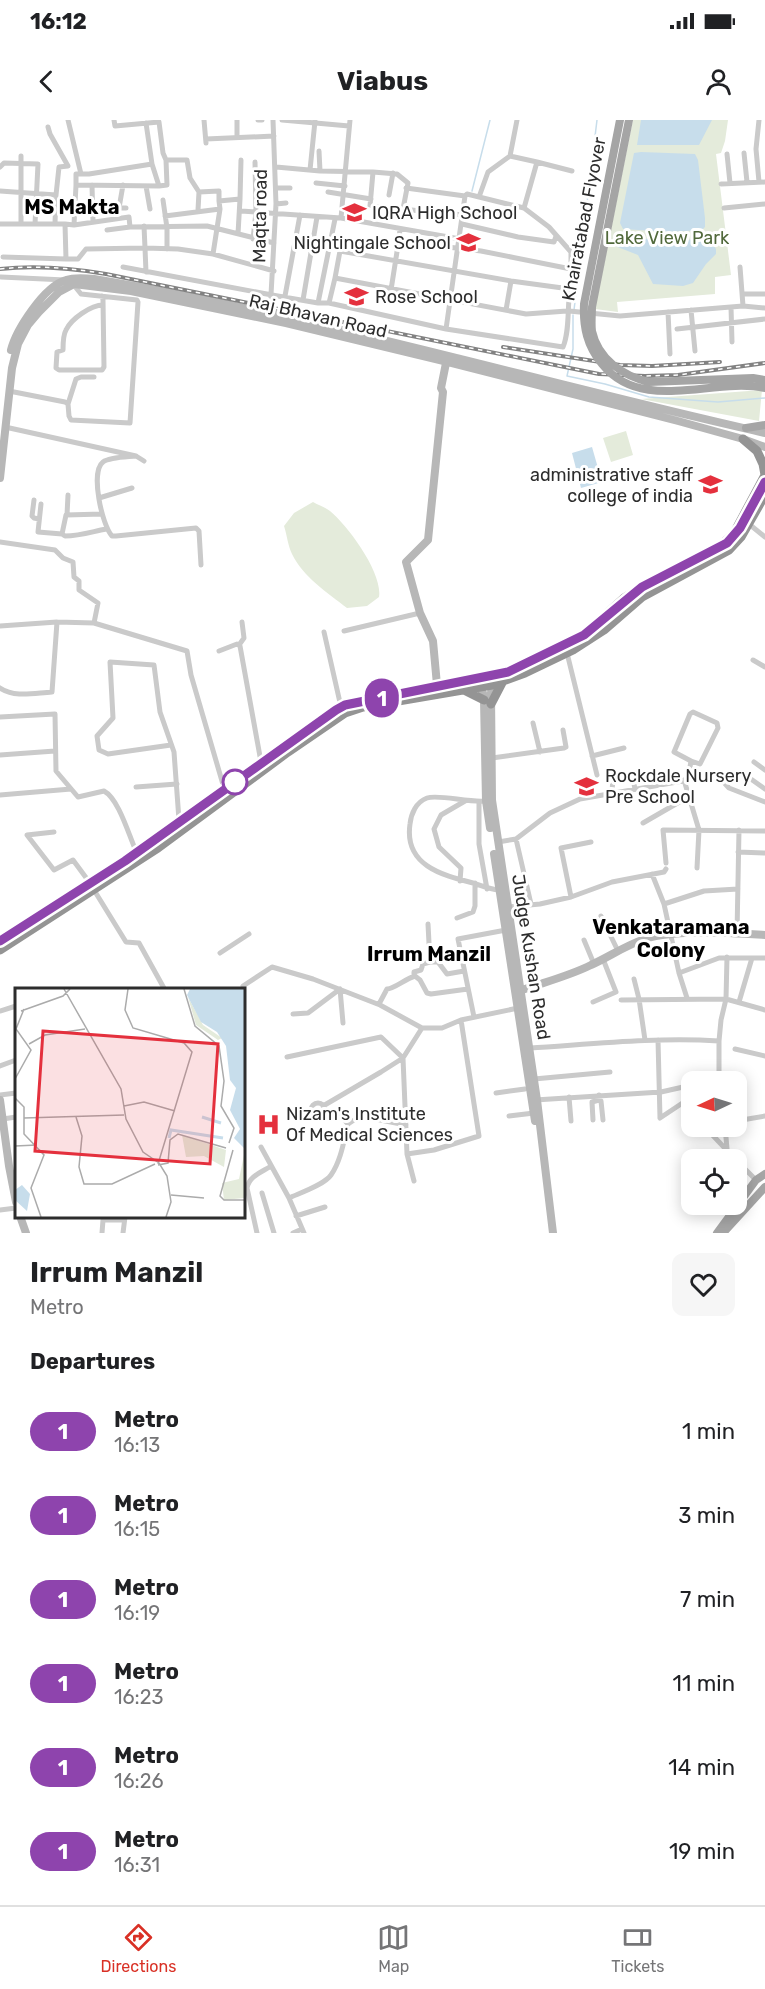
<!DOCTYPE html>
<html lang="en">
<head>
<meta charset="utf-8">
<style>
	:root { --surface:#fff; --page:#f6f6f6; --text:#202124; --muted:#757577; --line:#e0e0e0; --accent:#d93025 }
	body { margin:0; font-family:Rubik,sans-serif; background:var(--page); color:var(--text); height:100vh; display:flex; flex-direction:column; font-size:22px; white-space:nowrap }
	* { box-sizing:border-box; margin:0 }
	p { font-size:20px; color:var(--muted) }
	.icon { flex:none; width:33px; height:33px; fill:none; stroke:currentColor; stroke-width:2; stroke-linecap:round; stroke-linejoin:round }
	.map { position:relative; height:1113px; overflow:hidden }
	.sheet { display:flex; flex-direction:column; background:var(--surface); flex:1 }
	.sheet>* { flex:none }
	.badge { padding:0 12px; border-radius:20px; font-size:21px; line-height:39px }
	.needle { width:39px; rotate:266deg }
	.fabs { position:absolute; left:681px; top:951px; display:grid; gap:12px }
	.fabs a { display:grid; place-items:center; width:66px; height:66px; border-radius:12px; background:var(--surface); box-shadow:0 3px 15px #0003; font-size:30px }
	.map>.badge { position:absolute; translate:-50% -50%; box-shadow:0 0 0 3px #fff }
	h2 { padding:0 30px; font-size:22px; line-height:54px }
	.round { display:grid; place-items:center; flex:none; width:63px; height:63px; border-radius:12px; background:var(--page) }
	.head { display:flex; align-items:center; justify-content:space-between; height:102px; padding:0 30px }
	h1 { font-size:28px; font-weight:700; line-height:45px }
	ul { padding:0; list-style:none }
	li { display:flex; align-items:center; gap:18px; height:84px; padding:0 30px }
	li div { flex:1 }
	li b { display:block; font-size:22px }
	li em { font-style:normal }
	li .badge { min-width:66px; font-weight:700; text-align:center }
	.status { display:flex; justify-content:space-between; align-items:center; height:42px; padding:0 30px; background:var(--surface); direction:ltr }
	.status svg { height:16px; fill:currentColor }
	header { display:flex; justify-content:space-between; align-items:center; height:78px; padding:0 30px; background:var(--surface); font-size:27px; font-weight:700 }
	.tabs { display:flex; justify-content:space-around; align-items:center; height:84px; border-top:2px solid var(--line); background:var(--surface); font-size:16px; color:var(--muted) }
	.tabs a { display:grid; justify-items:center; gap:3px }
	.tabs .selected { color:var(--accent) }
	.map>svg:first-child { display:block }
	.green { fill:#e4ebdb }
	.water { fill:#c7ddeb }
	.lines { fill:none; stroke-linecap:round; stroke-linejoin:round }
	.stream { stroke:#c7ddeb; stroke-width:1.5 }
	.street { stroke:#cacaca; stroke-width:5 }
	.secondary { stroke:#b7b7b7; stroke-width:8 }
	.primary { stroke:#a5a5a5; stroke-width:8 }
	.highway { stroke:#949494; stroke-width:9 }
	.rail-casing { stroke:#828282; stroke-width:4 }
	.rail { stroke:#fff; stroke-width:1.5; stroke-dasharray:4.5; stroke-linecap:butt }
	.primary-bridge { stroke:#a5a5a5; stroke-width:8 }
	.line-casing { stroke:#fff; stroke-width:14 }
	.line { stroke:#8e44ad; stroke-width:9 }
	.stop-dot { fill:#fff; stroke:#8e44ad; stroke-width:3 }
	.labels { text-anchor:middle; stroke-width:6; stroke-linejoin:round; paint-order:stroke }
	.poi-label { font-size:18px; fill:#2d2d2d; stroke:#fff; text-anchor:start }
	.street-label { font-size:18px; fill:#2d2d2d; stroke:#fff }
	.park-label { font-size:18px; fill:#51693b; stroke:#fff }
	.neighbourhood-label { font-size:20px; font-weight:bold; fill:#000; stroke:#fff }
	.inset-river { fill:none; stroke:#c7ddeb; stroke-width:3 }
	.inset-road { fill:none; stroke:#ababab; stroke-width:1.5 }
	.view { fill:#e4303d; fill-opacity:0.15; stroke:#e4303d; stroke-width:3 }
	.inset-edge { fill:none; stroke:#2d2d2d; stroke-width:3 }
</style>
</head>
<body>
<div class="status"><b>16:12</b><svg viewBox="0 0 49 12"><path d="M0 12V9h3v3zM5 12V6h3v6zM10 12V3h3v9zM15 12V0h3v12zM26 1h20v11H26zM47 4h2v5h-2z"/></svg></div>
<header><svg class="icon" aria-label="back" viewBox="0 0 24 24"><path d="M15 5l-7 7 7 7"/></svg>Viabus<svg class="icon" aria-label="person" viewBox="0 0 24 24"><circle cx="12" cy="8" r="4"/><path d="M4 21q1-7 8-7t8 7"/></svg></header>
<div class="map">
<svg width="765" height="1113" viewBox="0 0 765 1113">
	<rect width="100%" height="100%" fill="#fff"/>
	<path class="green" d="M 633,0 L 728,0 L 725,21 L 721,33 L 716,34 L 731,155 L 715,157 L 715,174 L 617,182 L 618,192 L 595,189 Z
		M 762,270 L 759,301 L 641,279 Z
		M 626,311 L 633,335 L 611,342 L 603,318 Z
		M 313,382 C 318,385 325,387 330,391 C 348,406 383,453 379,477 L 367,486 L 347,488 C 328,473 303,457 292,434 C 288,426 287,415 284,406 L 294,393 Z"/>
	<path class="water" d="M 641,0 L 712,0 L 699,25 L 637,25 Z
		M 641,32 L 695,34 L 698,40 L 705,98 L 705,107 L 702,110 L 668,112 L 623,109 L 620,103 L 634,33 Z
		M 622,117 L 677,121 L 708,118 L 716,129 L 716,134 L 706,144 L 693,163 L 683,166 L 653,164 L 638,135 L 615,126 L 613,123 L 615,118 Z
		M 592,327 L 602,362 L 581,368 L 572,333 Z"/>
	<g class="lines">
		<path class="stream" d="M 472,71 L 490,0
			M 574,190 L 597,0
			M 573,195 L 573,229 L 567,256 L 605,264 L 649,277 L 718,282 L 765,278"/>
		<path class="street" d="M 68,0 L 81,54
			M 114,0 L 115,6 L 159,2 L 163,33 L 166,40 L 187,40 L 190,58 L 199,72
			M 204,0 L 206,23
			M 237,0 L 237,17
			M 258,0 L 262,0
			M 282,0 L 349,6
			M 146,3 L 152,44 L 159,66 L 167,65 L 166,40
			M 206,19 L 274,16
			M 319,31 L 320,51
			M 744,33 L 747,62
			M 727,34 L 730,63
			M 510,36 L 517,0
			M 152,44 L 89,54 L 76,54 L 76,65 L 159,66
			M 0,47 L 4,43 L 38,44 L 35,104
			M 276,47 L 320,51 L 373,52
			M 310,50 L 315,1
			M 759,62 L 756,29 L 759,0
			M 316,63 L 345,66
			M 721,64 L 765,62
			M 76,65 L 74,105 L 129,97 L 130,107 L 207,106 L 274,123
			M 92,65 L 93,102
			M 146,66 L 150,89
			M 276,68 L 290,68
			M 406,68 L 465,76 L 467,74 L 524,88 L 549,107 L 571,132 L 571,149
			M 0,71 L 56,75 L 59,47 L 68,46 L 50,14 L 48,7
			M 328,72 L 371,79
			M 389,75 L 393,53
			M 479,77 L 488,52 L 510,36 L 537,42
			M 240,79 L 241,40
			M 163,80 L 167,108 L 167,129
			M 276,84 L 286,83
			M 93,88 L 126,88
			M 119,88 L 123,65
			M 524,88 L 537,42 L 572,51
			M 724,88 L 765,84
			M 403,89 L 408,63 L 397,54 L 373,52 L 370,86 L 463,95
			M 198,90 L 199,72 L 219,71 L 219,81
			M 241,91 L 341,98 L 460,119
			M 165,96 L 220,89 L 219,81 L 240,79 L 238,114
			M 341,98 L 350,0
			M 21,103 L 21,36
			M 55,103 L 56,75
			M 0,104 L 65,104
			M 462,104 L 518,117 L 554,122 L 556,116
			M 74,105 L 65,104 L 66,139 L 78,139 L 86,129 L 145,128 L 144,106
			M 400,109 L 399,119 L 431,125 L 481,131 L 571,149 L 570,169
			M 107,110 L 130,107
			M 253,119 L 256,92 L 255,42
			M 213,134 L 220,89
			M 3,137 L 66,139
			M 123,147 L 272,175 L 318,183 L 329,183 L 446,209 L 563,227 C 570,210 567,188 570,169 L 511,161 L 340,131 L 335,158 L 526,194 L 567,191 L 569,191 L 620,196 L 743,186 L 765,188
			M 740,147 L 743,186
			M 146,152 L 145,128 L 178,129 L 213,134 L 274,151
			M 1,157 L 65,160
			M 391,170 L 399,119
			M 743,174 L 765,174
			M 102,176 L 103,180 L 104,247 L 102,250 L 59,250 L 56,248 L 57,232 L 63,230 C 63,224 63,215 66,210 C 71,199 91,185 103,185
			M 285,176 L 300,95
			M 303,180 L 317,97
			M 318,183 L 335,99
			M 329,183 L 335,158
			M 731,187 L 732,222
			M 506,190 L 511,161
			M 691,190 L 695,231
			M 668,192 L 670,234
			M 270,193 L 276,84 L 273,0
			M 446,209 L 465,76
			M 677,209 L 765,199
			M 9,271 L 65,282 L 68,284 L 69,296 L 71,300 L 130,303 L 138,182 L 137,180 L 81,174 L 73,164
			M 68,284 L 76,259 L 81,257 L 94,257
			M 5,307 L 136,336 L 144,341
			M 136,336 C 127,337 110,337 103,342 C 90,352 102,405 112,416 L 116,416 L 196,408 L 199,411 L 201,445
			M 99,378 L 132,368
			M 34,380 L 32,396 L 34,398 L 39,399
			M 41,384 L 38,412 L 62,414 L 66,395 L 102,394
			M 67,395 L 68,375
			M 749,404 L 765,417
			M 62,414 L 65,416 C 80,416 91,412 106,409
			M 0,422 L 55,430 L 63,438 L 73,442 L 74,457 L 79,461 L 79,470 L 98,483 L 94,503
			M 0,506 L 57,502 L 94,503 L 187,531 L 191,555 L 224,668
			M 344,511 L 420,493
			M 324,512 L 341,587
			M 239,525 L 244,518 L 242,502
			M 219,531 L 237,524 L 240,526 L 261,642
			M 567,533 L 597,655
			M 753,540 L 765,547
			M 0,568 C 15,578 34,573 52,572 L 57,502
			M 0,597 L 55,594 L 56,651 L 78,677 L 104,671 C 119,679 129,716 136,731
			M 533,603 L 540,632
			M 171,625 L 108,634 L 99,630 L 97,616 L 113,598 L 110,542 L 154,545 L 160,592 L 174,632 L 179,700
			M 0,635 L 55,631
			M 592,636 L 624,628
			M 492,638 L 564,628 L 566,627 L 563,610
			M 754,642 L 765,650
			M 741,652 L 765,669
			M 688,659 L 691,641 L 674,632 L 690,594 L 693,592 L 717,603 L 718,608 L 700,644 L 691,641
			M 684,660 L 699,710 L 697,748
			M 136,667 L 177,664
			M 612,673 L 613,656 L 617,653 L 632,654 L 635,669
			M 0,675 L 71,669
			M 486,681 C 469,683 439,674 427,678 C 416,682 411,694 410,704 C 404,745 441,755 473,763 C 483,766 488,769 499,770
			M 479,682 L 479,724 L 487,769
			M 643,703 L 688,677
			M 54,712 L 27,715 L 54,750 L 73,740 L 90,763
			M 516,719 L 531,784
			M 498,722 L 516,719 L 550,693 L 580,679 L 717,655 L 729,668 L 765,682
			M 738,732 L 765,733
			M 666,743 L 663,710 L 765,711
			M 652,754 L 664,784 L 679,853 L 687,878
			M 460,761 L 461,748 L 439,727 L 434,709 L 441,695 L 465,681
			M 94,770 L 126,822 L 139,823 L 165,870
			M 571,777 L 561,728 L 591,722
			M 664,784 L 704,771 L 738,769
			M 508,787 L 540,784 L 571,777 L 612,762 L 664,752 L 666,749
			M 601,796 L 618,831
			M 457,798 L 473,792 L 475,786 L 475,763
			M 428,804 L 430,842 L 438,842 L 447,854 L 464,851
			M 737,813 L 739,710
			M 584,820 L 594,844
			M 220,833 L 249,814
			M 679,853 L 719,838 L 765,838
			M 414,856 L 414,852 L 421,850 L 423,844 L 430,842
			M 634,859 L 639,879 L 645,920
			M 243,866 L 272,847 L 313,859 L 380,885 L 422,908 L 442,908 L 461,900 L 518,888
			M 621,880 L 726,879 L 765,890
			M 593,882 L 616,872 L 603,839
			M 739,882 L 752,838
			M 379,884 L 387,869 C 394,869 405,859 415,856 L 420,860 L 427,873 L 431,874 L 468,869
			M 0,891 L 16,886
			M 293,894 L 308,893 L 340,869 L 343,903
			M 474,897 L 458,819 L 506,810
			M 658,920 L 660,998
			M 530,928 C 593,924 656,917 719,921
			M 735,929 L 765,936
			M 287,937 L 381,917 L 403,938 L 407,1034 L 414,1061
			M 0,946 L 16,940
			M 534,959 L 610,952
			M 719,962 L 719,921 L 721,900 L 726,879 L 727,837
			M 496,973 L 525,969
			M 0,975 L 16,973
			M 599,975 L 599,980 L 601,981 L 603,1000
			M 569,977 L 571,1001
			M 535,980 L 661,972 L 692,965
			M 684,982 L 689,965
			M311 990a7 7 0 1 1 14 0a7 7 0 1 1-14 0Z
			M 323,986 L 381,952 L 403,938 L 422,908
			M 324,992 L 337,992 L 348,1004
			M 509,996 L 534,993
			M 660,998 L 684,982 L 692,991
			M 3,999 L 16,997
			M 593,1000 L 592,982 L 599,980
			M 736,1001 L 765,996
			M 704,1006 L 736,1040
			M 725,1006 L 727,1029
			M 706,1008 L 718,1006
			M 261,1027 L 289,1078 L 304,1113
			M 407,1034 L 434,1030 L 479,1016 L 461,900
			M 736,1040 L 756,1060
			M 262,1073 L 274,1113
			M 289,1078 C 300,1073 324,1065 331,1055 C 341,1041 344,1020 348,1004 L 360,996 L 406,1005
			M 721,1084 L 732,1092
			M 0,1090 L 16,1088
			M 296,1096 L 325,1087
			M 102,1113 L 103,1100 L 124,1100
			M 123,1113 L 125,1097
			M 257,1113 L 247,1068 C 249,1056 262,1052 271,1046
			M 293,1113 L 302,1109"/>
		<path class="secondary" d="M 11,230 C 16,210 44,166 66,160 C 75,157 85,158 94,159 C 321,197 541,263 765,313
			M 0,358 L 12,248 L 18,224 L 28,205 L 39,192 L 59,172 L 74,164 L 131,171 L 286,203 L 448,242 L 678,301 L 743,319 L 765,327
			M 437,565 L 433,521 L 420,493 L 406,442 L 428,420 L 443,272 L 441,268 L 447,238
			M 492,565 L 491,573 L 492,680 L 537,980 L 553,1113
			M 479,567 L 483,573 L 484,580 L 486,681 L 490,708
			M 494,734 L 535,1001
			M 522,870 C 545,862 569,856 591,845 C 609,837 626,825 645,819 C 675,809 733,813 765,815
			M 0,980 L 9,1046 L 16,1082
			M 20,1096 L 26,1113"/>
		<path class="primary" d="M 746,308 L 765,305
			M 717,1113 L 756,1060 L 765,1054
			M 723,1113 L 765,1067"/>
		<path class="highway" d="M 462,569 L 484,580
			M 491,584 L 503,561
			M 0,821 L 142,728 L 333,591 L 362,581 L 474,560 L 519,547 L 586,512 L 624,478 L 643,466 L 719,427 L 734,413 L 765,355 L 763,344 L 757,331 L 743,319
			M 0,830 L 158,728 L 288,632 L 345,593 L 363,587 L 492,565 L 525,553 L 573,530 L 604,510 L 642,477 L 729,430 L 741,417 L 765,375"/>
		<defs>
			<path id="rail" d="M 0,149 C 36,145 71,148 106,154 L 599,254 L 645,256 L 678,255 L 765,243
				M 503,227 L 620,245 L 652,246 L 720,242
				M 0,821 L 125,741 L 336,590 L 345,585 L 508,552 L 584,515 L 642,467 L 727,423 L 739,408 L 765,362"/>
		</defs>
		<use href="#rail" class="rail-casing"/>
		<use href="#rail" class="rail"/>
		<path class="primary-bridge" d="M 620,0 L 584,184 C 583,207 587,226 602,244 C 642,294 712,257 765,268
			M 629,0 L 592,187 C 592,194 591,204 592,211 C 598,239 623,256 649,262 L 753,258 L 765,260"/>
	</g>
	<g class="lines">
		<defs>
			<path id="line" d="M 0,821 L 125,741 L 336,590 L 345,585 L 508,552 L 584,515 L 642,467 L 727,423 L 740,408 L 765,362"/>
		</defs>
		<use href="#line" class="line-casing"/>
		<use href="#line" class="line"/>
	</g>
	<defs>
		<symbol id="university-bare" viewBox="-9 -9 18 18"><path d="M0-5L7-2L0 1L-7-2ZM-4 1L0 2.5L4 1V4Q0 6-4 4Z" fill="#e4303d" stroke="#fff" stroke-width="2.5" paint-order="stroke"/></symbol>
		<symbol id="hospital-bare" viewBox="-9 -9 18 18"><path d="M-5-5h3v3.5h4V-5h3V5h-3V1.5h-4V5h-3Z" fill="#e4303d" stroke="#fff" stroke-width="2.5" paint-order="stroke"/></symbol>
	</defs>
	<g fill-rule="evenodd">
		<use href="#university-bare" x="338" y="76" width="33" height="33"/>
		<use href="#university-bare" x="452" y="106" width="33" height="33"/>
		<use href="#university-bare" x="340" y="160" width="33" height="33"/>
		<use href="#university-bare" x="694" y="348" width="33" height="33"/>
		<use href="#university-bare" x="570" y="650" width="33" height="33"/>
		<use href="#hospital-bare" x="252" y="988" width="33" height="33"/>
	</g>
	<circle class="stop-dot" cx="235" cy="662" r="12"/>
	<g class="labels">
		<g class="poi-label">
			<text x="372" y="99">IQRA High School</text>
			<text x="451" y="129" text-anchor="end">Nightingale School</text>
			<text x="375" y="183">Rose School</text>
			<text x="693" y="361" text-anchor="end">administrative staff<tspan x="693" dy="21">college of india</tspan></text>
			<text x="605" y="662">Rockdale Nursery<tspan x="605" dy="21">Pre School</tspan></text>
			<text x="286" y="1000">Nizam's Institute<tspan x="286" dy="21">Of Medical Sciences</tspan></text>
		</g>
		<g class="street-label">
			<text transform="translate(260 96) rotate(-89)" y="6">Maqta road</text>
			<text transform="translate(584 99) rotate(-79)" y="6">Khairatabad Flyover</text>
			<text transform="translate(318 196) rotate(13)" y="6">Raj Bhavan Road</text>
			<text transform="translate(531 837) rotate(81)" y="6">Judge Kushan Road</text>
		</g>
		<g class="park-label">
			<text x="667" y="124">Lake View Park</text>
		</g>
		<g class="neighbourhood-label">
			<text x="72" y="94">MS Makta</text>
			<text x="671" y="814">Venkataramana<tspan x="671" dy="23">Colony</tspan></text>
			<text x="429" y="841">Irrum Manzil</text>
		</g>
	</g>
	<g transform="translate(15 868)">
		<rect width="230" height="230" fill="#fff"/>
		<path d="M 173,9 L 188,37 L 207,50 L 203,52 L 181,37 ZM 167,147 L 211,162 L 209,179 L 189,168 L 171,169 ZM 229,167 L 229,210 L 209,212 L 207,195 L 224,191 Z" fill="#e4ebdb"/>
		<path d="M 175,1 L 229,1 L 229,160 L 219,150 L 225,141 L 215,122 L 221,100 L 215,92 L 211,58 L 202,44 L 186,34 L 172,7 ZM 7,197 L 15,206 L 12,223 L 0,212 L 0,202 Z" fill="#c7ddeb"/>
		<path class="inset-river" d="M 187,129 L 206,135M 154,150 L 156,142 L 208,150"/>
		<path class="inset-road" d="M 49,1 L 106,101 L 111,131 L 128,164 L 144,175 L 152,188 L 156,214 L 151,229M 113,1 L 110,22 L 118,40 L 169,55 L 177,64 L 143,176M 169,1 L 180,38 L 204,58 L 209,93 L 206,118 L 219,140 L 214,155M 6,23 L 48,8 L 55,1M 14,56 L 30,47 L 70,41M 0,91 L 16,62 L 1,41 L 9,21M 0,110 L 9,119 L 9,146 L 29,167 L 16,200 L 26,229M 109,118 L 129,114 L 160,123M 61,129 L 67,148 L 64,179 L 69,196 L 97,196 L 140,176M 9,130 L 109,127M 0,158 L 22,157M 218,162 L 205,208 L 209,212 L 230,212M 143,177 L 153,175 L 155,152 L 163,146 L 211,160M 156,207 L 189,210"/>
		<path class="view" d="M 28,43 L 203,56 L 195,176 L 20,163 Z"/>
		<rect width="230" height="230" class="inset-edge"/>
	</g>
</svg>
<div class="fabs">
<a><svg class="needle" viewBox="-14 -14 28 28"><path d="M0-13l5 13h-10z" fill="#e53935"/><path d="M0 13l5-13h-10z" fill="#757577"/></svg></a>
<a><svg class="icon" aria-label="locate" viewBox="0 0 24 24"><circle cx="12" cy="12" r="6"/><path d="M12 2v4M12 18v4M2 12h4M18 12h4"/></svg></a>
</div>
<b class="badge" style="left:382px;top:578px;background:#8e44ad;color:#fff">1</b>
</div>
<section class="sheet">
<div class="head"><div><h1>Irrum Manzil</h1><p>Metro</p></div><a class="round"><svg class="icon" aria-label="heart" viewBox="0 0 24 24"><path d="M12 20l-8-8c-3-5 5-10 8-4 3-6 11-1 8 4z"/></svg></a></div>
<h2>Departures</h2>
<ul>
<li><span class="badge" style="background:#8e44ad;color:#fff">1</span><div><b>Metro</b><p>16:13</p></div><em>1 min</em></li>
<li><span class="badge" style="background:#8e44ad;color:#fff">1</span><div><b>Metro</b><p>16:15</p></div><em>3 min</em></li>
<li><span class="badge" style="background:#8e44ad;color:#fff">1</span><div><b>Metro</b><p>16:19</p></div><em>7 min</em></li>
<li><span class="badge" style="background:#8e44ad;color:#fff">1</span><div><b>Metro</b><p>16:23</p></div><em>11 min</em></li>
<li><span class="badge" style="background:#8e44ad;color:#fff">1</span><div><b>Metro</b><p>16:26</p></div><em>14 min</em></li>
<li><span class="badge" style="background:#8e44ad;color:#fff">1</span><div><b>Metro</b><p>16:31</p></div><em>19 min</em></li>
</ul>
</section>
<nav class="tabs">
<a class="selected"><svg class="icon" aria-label="directions" viewBox="0 0 24 24"><path d="M12 3l9 9-9 9-9-9zM9 14v-3h6M13 9l2 2-2 2"/></svg>Directions</a>
<a><svg class="icon" aria-label="map" viewBox="0 0 24 24"><path d="M3 6l6-2 6 2 6-2v14l-6 2-6-2-6 2zM9 4v14M15 6v14"/></svg>Map</a>
<a><svg class="icon" aria-label="tickets" viewBox="0 0 24 24"><path d="M3 7h18v10H3zM15 7v10"/></svg>Tickets</a>
</nav>
</body>
</html>
